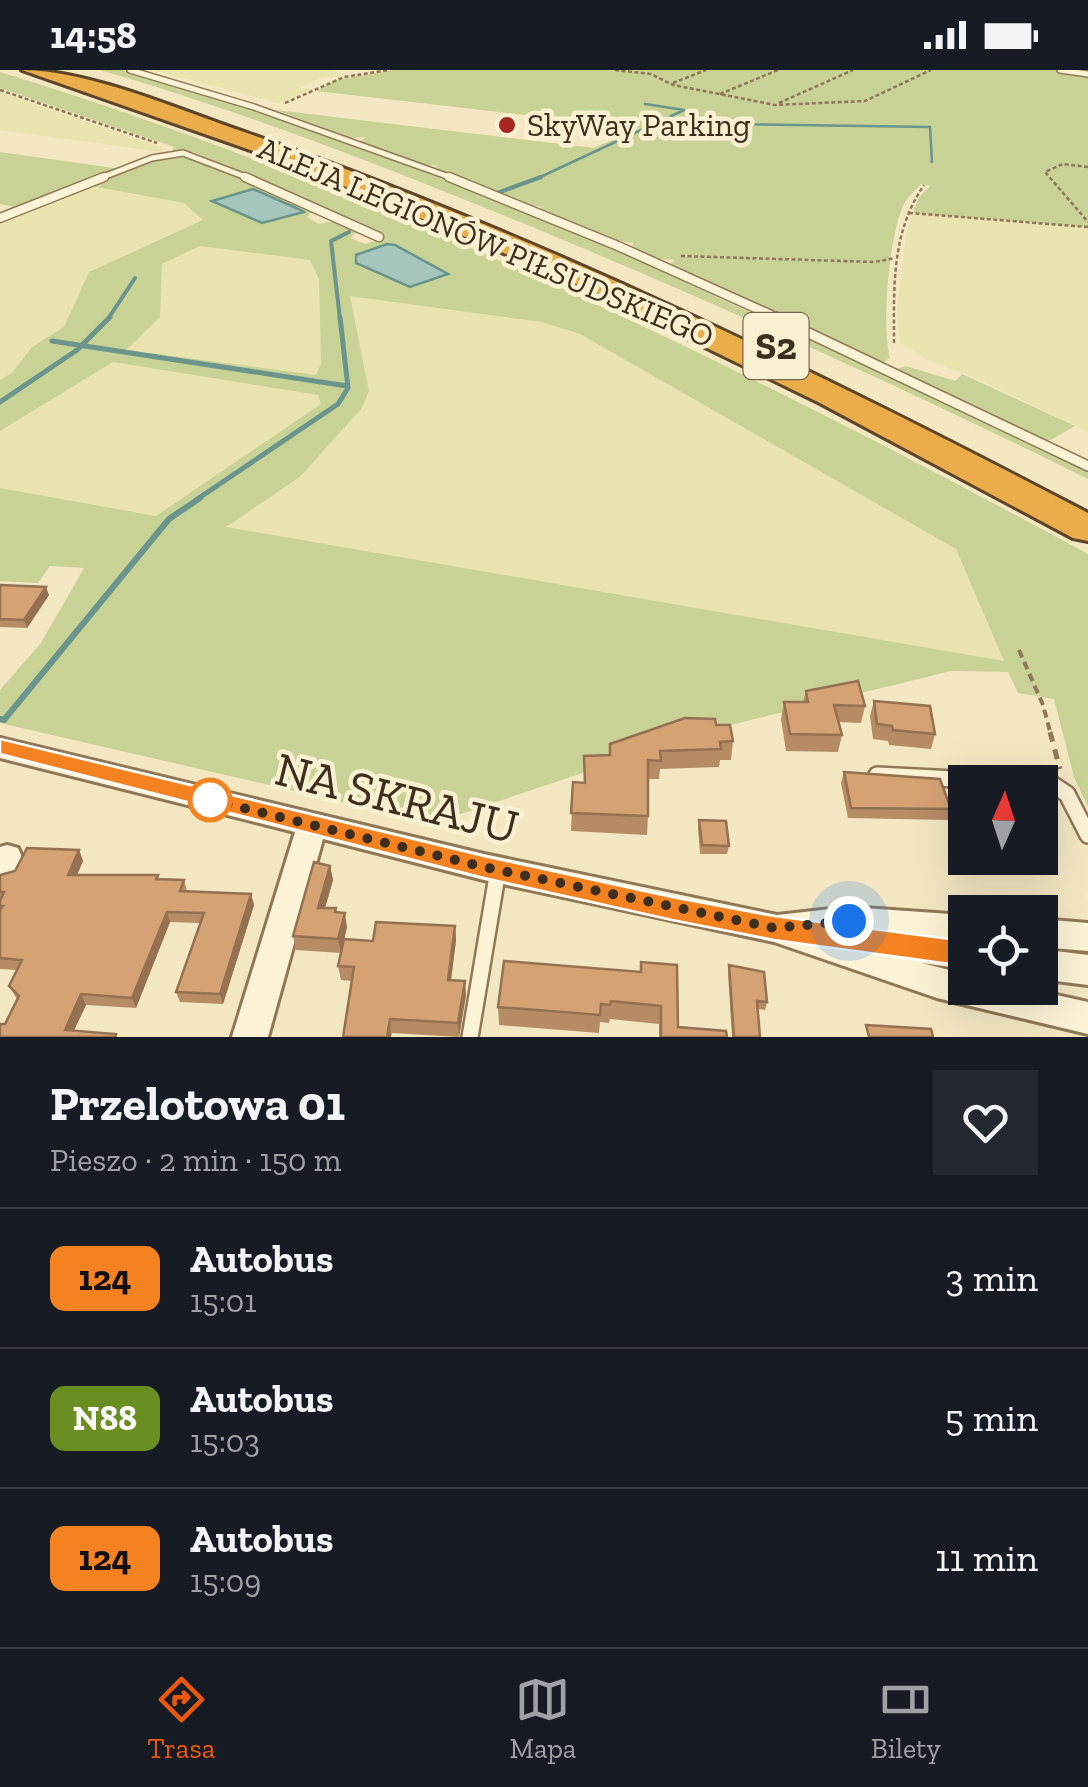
<!DOCTYPE html>
<html lang="pl">
<head>
<meta charset="utf-8">
<style>
	:root { --surface:#171b24; --page:#242831; --text:#f1f3f6; --muted:#9ea1a6; --line:#363941; --accent:#ea580c }
	body { margin:0; font-family:"Zilla Slab",serif; background:var(--page); color:var(--text); height:100vh; display:flex; flex-direction:column; font-size:38px; white-space:nowrap }
	* { box-sizing:border-box; margin:0 }
	p { font-size:32px; color:var(--muted) }
	.icon { flex:none; width:55px; height:55px; fill:none; stroke:currentColor; stroke-width:2; stroke-linecap:round; stroke-linejoin:round }
	.map { position:relative; height:967px; overflow:hidden }
	.side { display:flex; flex-direction:column; background:var(--surface); flex:1 }
	.side>* { flex:none }
	.badge { padding:0 20px; border-radius:15px; font-size:35px; line-height:65px }
	.needle { width:65px; rotate:3deg }
	.fabs { position:absolute; left:948px; top:695px; display:grid; gap:20px }
	.fabs a { display:grid; place-items:center; width:110px; height:110px; border-radius:0px; background:var(--surface); box-shadow:0 10px 40px #0002; font-size:50px }
	.you { position:absolute; width:50px; height:50px; margin:-25px; border:8px solid #fff; border-radius:50%; background:#1a73e8; box-shadow:0 0 0 15px #1a73e833 }
	.map>.badge { position:absolute; translate:-50% -50%; box-shadow:0 0 0 5px #fff }
	.round { display:grid; place-items:center; flex:none; width:105px; height:105px; border-radius:0px; background:var(--page) }
	.overview { display:flex; align-items:center; justify-content:space-between; height:170px; padding:0 50px }
	h1 { font-size:48px; font-weight:800; line-height:75px }
	ul { padding:0; list-style:none }
	li { display:flex; align-items:center; gap:30px; height:140px; padding:0 50px; border-top:2px solid var(--line) }
	li div { flex:1 }
	li b { display:block; font-size:38px }
	li em { font-style:normal }
	li .badge { min-width:110px; font-weight:700; text-align:center }
	.status { display:flex; justify-content:space-between; align-items:center; height:70px; padding:0 50px; background:var(--surface); direction:ltr }
	.status svg { height:28px; fill:currentColor }
	.menu { display:flex; justify-content:space-around; align-items:center; height:140px; border-top:2px solid var(--line); background:var(--surface); font-size:28px; color:var(--muted) }
	.menu a { display:grid; justify-items:center; gap:5px }
	.menu .active { color:var(--accent) }
	.map>svg:first-child { display:block }
	.farmland { fill:#e9e3ae }
	.green { fill:#c7d294; fill-rule:evenodd }
	.water { fill:#a5c5bd; stroke:#6a948c; stroke-width:2.5 }
	.lines { fill:none; stroke-linecap:round; stroke-linejoin:round }
	.stream-far3 { stroke:#6a948c; stroke-width:2.5 }
	.stream-far2 { stroke:#6a948c; stroke-width:4 }
	.stream-far1 { stroke:#6a948c; stroke-width:5 }
	.stream { stroke:#6a948c; stroke-width:6 }
	.service-far3-casing { stroke:#8f7857; stroke-width:8 }
	.service-far2-casing { stroke:#8f7857; stroke-width:11 }
	.service-far1-casing { stroke:#8f7857; stroke-width:12 }
	.service-casing { stroke:#8f7857; stroke-width:20 }
	.minor-casing { stroke:#8f7857; stroke-width:6 }
	.motorway-casing { stroke:#5c452b; stroke-width:6 }
	.path-far2 { stroke:#8f7857; stroke-width:2.5; stroke-dasharray:4 2.5; stroke-linecap:butt }
	.path-far1 { stroke:#8f7857; stroke-width:4; stroke-dasharray:8 5; stroke-linecap:butt }
	.path { stroke:#8f7857; stroke-width:5; stroke-dasharray:10 8; stroke-linecap:butt }
	.service-far3 { stroke:#fcf3d6; stroke-width:5 }
	.service-far2 { stroke:#fcf3d6; stroke-width:8 }
	.service-far1 { stroke:#fcf3d6; stroke-width:9 }
	.service { stroke:#fcf3d6; stroke-width:15 }
	.minor { fill:#fcf3d6; fill-rule:evenodd }
	.motorway { fill:#ebad4a; fill-rule:evenodd }
	.wall { fill:#b78b64 }
	.shaded-wall { fill:#957151 }
	.building { fill:#d5a274; stroke:#957151; stroke-width:2.5 }
	.line { fill:#f58220; stroke:#fff; stroke-width:2.5 }
	.walk { stroke:#3d2e1d; stroke-width:10; stroke-dasharray:0 18 }
	.poi-dot { fill:#a42720; stroke:#f9f0d2; stroke-width:4 }
	.stop-dot { fill:#fff; stroke:#f58220; stroke-width:5 }
	.labels { text-anchor:middle; stroke-width:9; stroke-linejoin:round; paint-order:stroke }
	.far-poi-label { font-size:32px; fill:#3d2e1d; stroke:#f9f0d2; text-anchor:start }
	.far-street-label { font-size:32px; fill:#3d2e1d; stroke:#f9f0d2 }
	.shield { fill:#f9f0d2; stroke:#756853; stroke-width:2.5 }
	.shield-label { font-size:38px; font-weight:bold; fill:#3d2e1d }
	.near-street-label { font-size:48px; fill:#3d2e1d; stroke:#f9f0d2 }
</style>
</head>
<body>
<div class="status"><b>14:58</b><svg viewBox="0 0 49 12"><path d="M0 12V9h3v3zM5 12V6h3v6zM10 12V3h3v9zM15 12V0h3v12zM26 1h20v11H26zM47 4h2v5h-2z"/></svg></div>
<div class="map">
<svg width="1088" height="967" viewBox="0 0 1088 967">
	<rect width="100%" height="100%" fill="#f3e7c2"/>
	<path class="farmland" d="M 152,0 L 334,0 L 342,6 L 321,8 L 299,18 L 313,19 L 278,33 Z
		M 0,22 L 163,78 L 162,82 L 0,60 Z
		M 86,115 L 184,133 L 203,150 L 89,202 L 64,257 L 32,277 L 12,304 L 0,310 L 0,150 Z
		M 913,143 L 1088,157 L 1088,362 L 980,310 L 927,290 L 900,272 L 897,239 L 906,165 Z
		M 200,176 L 310,190 L 319,209 L 321,294 L 317,305 L 125,280 L 160,247 L 162,194 Z
		M 349,225 L 542,252 L 580,264 L 956,479 L 1004,591 L 224,457 L 301,407 L 362,338 L 369,321 Z
		M 113,292 L 319,325 L 321,334 L 156,446 L 0,418 L 0,361 Z"/>
	<path class="green" d="M 44,0 L 159,32 L 301,81 L 467,146 L 774,283 L 1088,439 L 1088,445 L 813,308 L 133,26 Z
		M 100,0 L 122,0 L 303,54 L 584,165 L 1088,400 L 1088,409 C 913,322 731,240 549,164 C 400,103 255,45 100,0 Z
		M 393,0 L 1056,0 L 1088,5 L 1088,157 L 913,143 L 919,127 L 930,116 L 921,114 C 916,120 909,126 905,132 C 889,162 881,255 890,288 L 882,293 L 669,195 L 675,190 L 656,189 L 630,178 L 634,173 C 601,170 568,152 536,139 L 543,137 L 522,135 L 433,99 L 438,95 L 423,96 L 360,71 L 366,67 L 351,68 L 276,40 L 594,78 L 639,58 L 316,21 L 336,10 Z
		M 0,2 C 381,119 738,294 1088,484 L 1088,737 L 1074,707 L 1054,629 L 1018,623 L 1008,602 L 951,601 L 657,673 L 609,694 L 434,753 L 0,653 L 0,620 L 41,573 L 84,498 L 50,496 L 38,513 L 0,511 L 0,418 L 156,446 L 321,334 L 318,325 L 113,292 L 0,361 L 0,310 L 12,303 L 32,277 L 64,257 L 89,202 L 203,150 L 184,133 L 86,115 L 165,86 L 187,85 L 314,140 L 307,147 L 319,154 L 336,151 L 358,161 L 350,168 L 365,174 L 385,168 L 194,82 L 172,82 L 174,77 L 0,18 ZM 200,176 L 310,190 L 319,209 L 321,294 L 316,305 L 126,280 L 160,247 L 162,194 ZM 350,226 L 542,252 L 580,264 L 956,479 L 1004,591 L 226,457 L 300,407 L 362,338 L 369,321 Z
		M 0,82 L 114,98 L 117,100 L 14,137 L 0,134 Z
		M 906,296 L 955,311 L 962,304 L 1075,356 L 1051,370 L 1044,370 L 895,300 Z"/>
	<path class="water" d="M 253,119 L 301,140 L 304,142 L 262,153 L 212,131 Z
		M 387,174 L 395,175 L 448,204 L 410,217 L 356,193 L 356,185 Z"/>
	<g class="lines">
		<path class="stream-far3" d="M 657,53 L 930,57 L 932,92
			M 536,109 L 684,40 L 645,34"/>
		<path class="stream-far2" d="M 497,123 L 541,107
			M 108,249 L 135,208
			M 340,249 L 331,171 L 349,162"/>
		<path class="stream-far1" d="M 52,271 L 347,316
			M 0,332 L 77,280 L 110,247
			M 196,430 L 338,334 L 348,318 L 340,247"/>
		<path class="stream" d="M 0,649 L 4,650 L 169,449 L 200,428"/>
		<defs>
			<path id="service-far3" d="M 130,0 L 254,37 L 455,109
				M 1060,0 L 1088,4
				M 98,109 L 152,88 L 183,83 L 251,109"/>
			<path id="service-far2" d="M 245,107 L 379,167
				M 449,107 L 618,176 L 780,249
				M 0,148 L 104,107"/>
			<path id="service-far1" d="M 775,247 L 1088,396"/>
			<path id="service" d="M 877,705 L 1052,714 L 1067,724 L 1088,765
				M 470,967 L 498,800"/>
			<path id="minor" d="M 0,668 L 484,784 L 777,845 L 849,837 L 965,845 L 965,899 L 922,893 L 965,904 L 965,918 L 1025,918 L 1088,932 L 1088,964 L 937,928 L 774,872 L 484,810 L 323,769 L 268,967 L 232,967 L 295,762 L 0,688 Z
				M 7,775 L 18,778 L 22,787 L 11,809 L 0,813 L 0,777 Z
				M 1040,849 L 1088,853 L 1088,881 L 1040,877 Z
				M 1040,879 L 1088,885 L 1088,915 L 1040,909 Z"/>
			<path id="motorway" d="M 22,0 C 89,0 182,41 247,63 C 538,165 815,300 1088,443 L 1088,471 L 1073,468 L 820,333 L 561,207 L 296,96 Z"/>
		</defs>
		<use href="#service-far3" class="service-far3-casing"/>
		<use href="#service-far2" class="service-far2-casing"/>
		<use href="#service-far1" class="service-far1-casing"/>
		<use href="#service" class="service-casing"/>
		<use href="#minor" class="minor-casing"/>
		<use href="#motorway" class="motorway-casing"/>
		<path class="path-far2" d="M 615,0 L 651,4 L 673,15 L 775,35 L 865,31 L 931,0
			M 673,13 L 706,0
			M 0,20 L 157,73
			M 720,24 L 778,0
			M 285,33 L 344,7 L 389,0
			M 779,33 L 853,0
			M 1088,97 L 1063,94 L 1045,102 L 1088,152
			M 909,143 L 1088,157
			M 681,186 L 875,192 L 895,188
			M 894,273 C 894,217 891,163 924,115"/>
		<path class="path-far1" d="M 1019,580 L 1043,635 L 1051,665"/>
		<path class="path" d="M 1050,662 L 1060,699"/>
		<use href="#service-far3" class="service-far3"/>
		<use href="#service-far2" class="service-far2"/>
		<use href="#service-far1" class="service-far1"/>
		<use href="#service" class="service"/>
		<use href="#minor" class="minor"/>
		<use href="#motorway" class="motorway"/>
	</g>
	<path class="wall" d="M 0,515 L 49,525 L 27,558 L 0,557 Z
		M 806,621 L 865,636 L 861,653 L 838,652 L 842,665 L 838,682 L 786,681 L 781,649 L 784,632 L 803,632 Z
		M 874,631 L 935,664 L 931,679 L 889,675 L 888,671 L 873,669 L 870,646 Z
		M 716,655 L 733,671 L 731,690 L 720,690 L 719,697 L 660,699 L 659,709 L 648,709 L 648,746 L 647,765 L 571,761 L 573,712 L 584,713 L 584,686 L 609,685 Z
		M 844,702 L 951,739 L 948,750 L 848,748 L 841,713 Z
		M 1040,724 L 1048,753 L 1042,767 L 1040,767 Z
		M 699,750 L 729,776 L 727,784 L 700,784 L 698,759 Z
		M 79,780 L 83,791 L 77,805 L 158,805 L 159,809 L 184,810 L 187,821 L 251,824 L 254,835 L 223,934 L 180,932 L 176,922 L 200,853 L 170,852 L 136,938 L 86,935 L 74,960 L 116,964 L 117,967 L 0,967 L 17,929 L 9,916 L 17,900 L 0,899 L 0,805 Z
		M 974,788 L 1016,788 L 1016,789 L 1011,803 L 974,796 Z
		M 330,796 L 333,810 L 325,838 L 337,842 L 347,857 L 344,869 L 373,871 L 455,856 L 456,870 L 451,911 L 466,925 L 459,967 L 392,963 L 391,967 L 343,967 L 352,911 L 341,910 L 338,896 L 341,883 L 296,880 L 293,866 Z
		M 729,895 L 767,932 L 765,940 L 758,939 L 760,967 L 732,967 L 728,903 Z
		M 640,902 L 678,957 L 727,967 L 659,967 L 659,954 L 610,949 L 609,953 L 600,952 L 599,963 L 499,955 L 498,937 Z"/>
	<path class="shaded-wall" d="M 46,517 L 49,525 L 27,558 L 24,550 Z
		M 79,780 L 83,791 L 72,816 L 68,805 Z
		M 330,796 L 333,810 L 321,852 L 318,838 Z
		M 251,824 L 254,835 L 223,934 L 220,924 Z
		M 167,842 L 170,852 L 136,938 L 132,928 Z
		M 345,843 L 347,857 L 341,883 L 338,869 Z
		M 455,856 L 456,870 L 449,924 L 448,910 Z
		M 465,911 L 466,925 L 459,967 L 458,953 Z
		M 81,924 L 86,935 L 71,967 L 65,960 Z
		M 390,949 L 391,967 L 387,967 Z"/>
	<path class="building" d="M 0,515 L 46,517 L 24,550 L 0,549 Z
		M 858,611 L 865,636 L 834,635 L 842,665 L 790,664 L 784,632 L 808,632 L 806,621 Z
		M 874,631 L 930,636 L 935,664 L 893,660 L 892,656 L 877,654 Z
		M 685,648 L 715,649 L 716,655 L 730,655 L 733,671 L 720,672 L 721,679 L 660,681 L 661,691 L 648,690 L 648,746 L 571,743 L 573,712 L 585,713 L 584,686 L 610,685 L 610,674 Z
		M 844,702 L 940,709 L 951,739 L 851,738 Z
		M 1040,724 L 1043,724 L 1048,753 L 1040,752 Z
		M 699,750 L 726,751 L 729,776 L 702,775 Z
		M 27,778 L 79,780 L 68,805 L 158,805 L 156,809 L 184,810 L 180,821 L 251,824 L 220,924 L 176,922 L 204,843 L 167,842 L 132,928 L 81,924 L 65,960 L 116,964 L 115,967 L 0,967 L 0,954 L 5,954 L 19,926 L 9,916 L 22,890 L 0,888 L 0,840 L 3,836 L 0,836 L 0,831 L 4,822 L 0,822 L 0,805 L 15,801 Z
		M 314,792 L 330,796 L 318,838 L 336,838 L 335,842 L 345,843 L 338,869 L 293,866 Z
		M 376,852 L 455,856 L 448,910 L 465,911 L 458,953 L 390,949 L 387,967 L 343,967 L 354,897 L 338,896 L 344,869 L 373,871 Z
		M 504,891 L 641,902 L 641,892 L 677,895 L 678,957 L 726,961 L 727,967 L 661,967 L 661,936 L 611,931 L 610,935 L 601,934 L 600,945 L 498,937 Z
		M 729,895 L 764,902 L 767,932 L 757,931 L 760,967 L 734,967 Z
		M 866,955 L 931,959 L 933,967 L 869,967 Z"/>
	<path class="line" d="M 0,669 L 484,786 L 672,827 L 774,846 L 965,871 L 975,875 L 979,884 L 975,893 L 965,896 L 774,870 L 672,850 L 484,808 L 0,684 Z"/>
	<g class="lines">
		<path class="walk" d="M 210,730 L 484,797 L 774,858 L 849,851"/>
	</g>
	<circle class="poi-dot" cx="507" cy="55" r="10"/>
	<circle class="stop-dot" cx="210" cy="730" r="20"/>
	<g class="labels">
		<g class="far-poi-label">
			<text x="527" y="66">SkyWay Parking</text>
		</g>
		<g class="far-street-label">
			<text transform="translate(486 172) rotate(23)" y="11">ALEJA LEGIONÓW PIŁSUDSKIEGO</text>
		</g>
		<rect class="shield" x="743.5" y="243" width="65" height="66" rx="8"/>
		<g class="shield-label">
			<text x="776" y="289">S2</text>
		</g>
		<g class="near-street-label">
			<text transform="translate(397 727) rotate(14)" y="17">NA SKRAJU</text>
		</g>
	</g>
</svg>
<div class="fabs">
<a><svg class="needle" viewBox="-14 -14 28 28"><path d="M0-13l5 13h-10z" fill="#e53935"/><path d="M0 13l5-13h-10z" fill="#9ea1a6"/></svg></a>
<a><svg class="icon" aria-label="locate" viewBox="0 0 24 24"><circle cx="12" cy="12" r="6"/><path d="M12 2v4M12 18v4M2 12h4M18 12h4"/></svg></a>
</div>
<div class="you" style="left:849px;top:851px"></div>
</div>
<section class="side">
<div class="overview"><div><h1>Przelotowa 01</h1><p>Pieszo · 2 min · 150 m</p></div><a class="round"><svg class="icon" aria-label="heart" viewBox="0 0 24 24"><path d="M12 20l-8-8c-3-5 5-10 8-4 3-6 11-1 8 4z"/></svg></a></div>
<ul>
<li><span class="badge" style="background:#f58220;color:#111">124</span><div><b>Autobus</b><p>15:01</p></div><em>3 min</em></li>
<li><span class="badge" style="background:#6b8e23;color:#fff">N88</span><div><b>Autobus</b><p>15:03</p></div><em>5 min</em></li>
<li><span class="badge" style="background:#f58220;color:#111">124</span><div><b>Autobus</b><p>15:09</p></div><em>11 min</em></li>
</ul>
</section>
<nav class="menu">
<a class="active"><svg class="icon" aria-label="directions" viewBox="0 0 24 24"><path d="M12 3l9 9-9 9-9-9zM9 14v-3h6M13 9l2 2-2 2"/></svg>Trasa</a>
<a><svg class="icon" aria-label="map" viewBox="0 0 24 24"><path d="M3 6l6-2 6 2 6-2v14l-6 2-6-2-6 2zM9 4v14M15 6v14"/></svg>Mapa</a>
<a><svg class="icon" aria-label="tickets" viewBox="0 0 24 24"><path d="M3 7h18v10H3zM15 7v10"/></svg>Bilety</a>
</nav>
</body>
</html>
